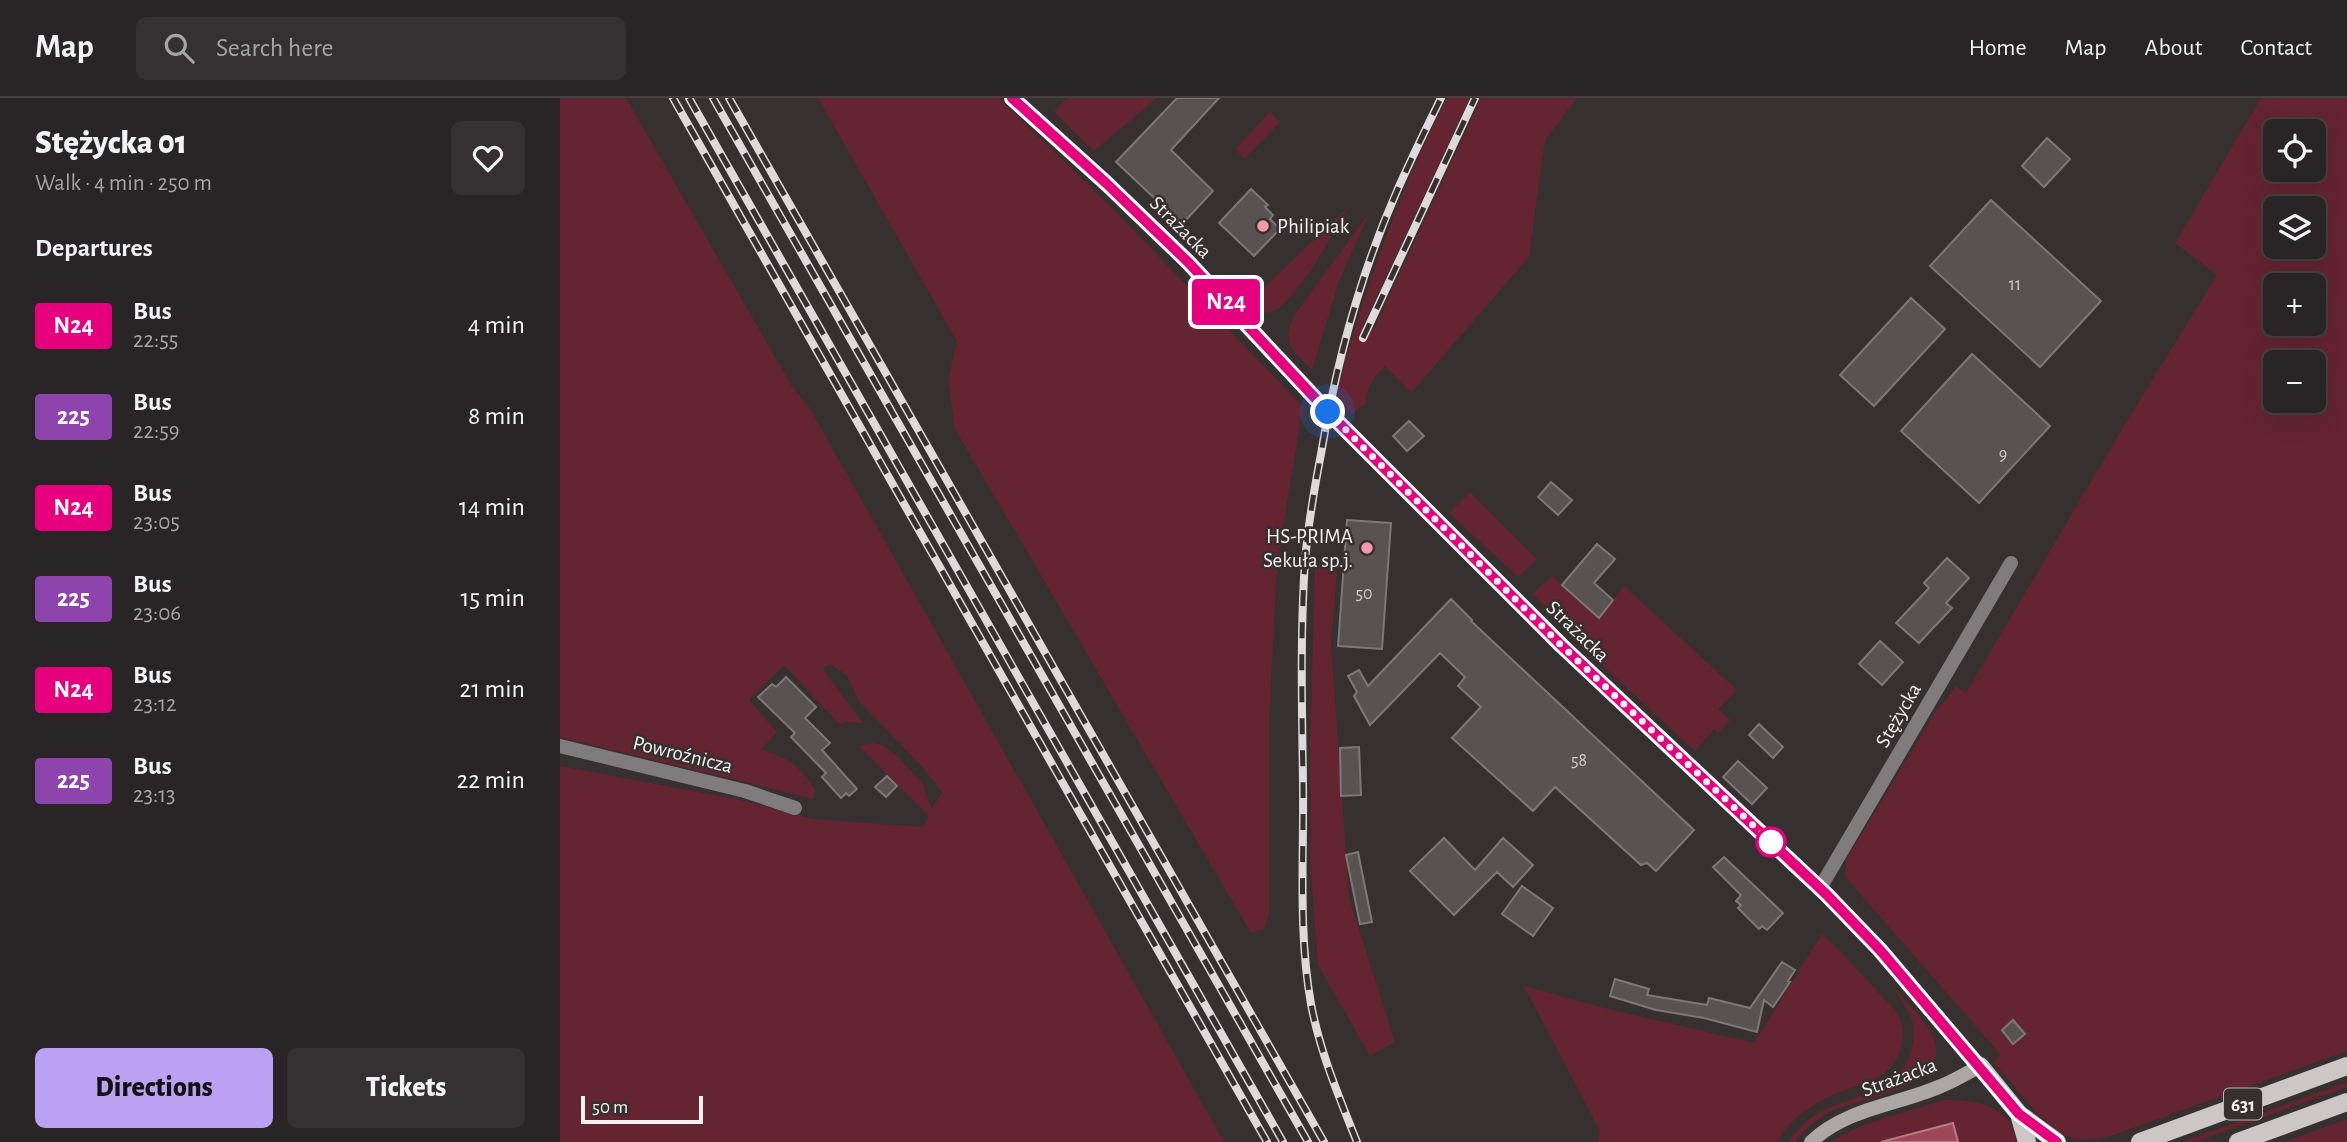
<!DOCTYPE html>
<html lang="en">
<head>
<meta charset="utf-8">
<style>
	:root { --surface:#292425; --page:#353032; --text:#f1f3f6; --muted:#a5a4a7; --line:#454142; --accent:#bca0f2 }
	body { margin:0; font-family:"Alegreya Sans",sans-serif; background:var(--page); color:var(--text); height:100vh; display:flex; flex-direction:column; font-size:26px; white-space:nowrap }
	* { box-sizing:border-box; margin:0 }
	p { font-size:23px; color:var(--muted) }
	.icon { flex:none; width:38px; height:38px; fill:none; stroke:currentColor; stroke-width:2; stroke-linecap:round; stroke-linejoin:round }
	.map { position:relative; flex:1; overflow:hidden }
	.details { display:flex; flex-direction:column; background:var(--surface); width:560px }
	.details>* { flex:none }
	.badge { padding:0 14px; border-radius:5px; font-size:24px; line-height:46px }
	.tools { position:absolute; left:1703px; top:21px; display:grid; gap:14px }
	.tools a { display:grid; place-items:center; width:63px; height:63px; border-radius:10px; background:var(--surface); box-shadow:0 7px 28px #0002,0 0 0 2px var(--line); font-size:35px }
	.scale { position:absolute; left:21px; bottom:18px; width:122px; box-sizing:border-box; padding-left:7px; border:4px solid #f5f1f1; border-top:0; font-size:19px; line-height:24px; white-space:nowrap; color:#f5f1f1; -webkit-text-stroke:5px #373031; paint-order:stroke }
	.you { position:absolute; width:35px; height:35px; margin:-18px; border:5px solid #fff; border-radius:50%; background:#1a73e8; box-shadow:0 0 0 10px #1a73e833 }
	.map>.badge { position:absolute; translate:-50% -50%; box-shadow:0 0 0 4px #fff }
	h2 { padding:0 35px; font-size:26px; line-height:63px }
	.round { display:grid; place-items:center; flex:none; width:74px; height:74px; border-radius:10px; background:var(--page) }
	.head { display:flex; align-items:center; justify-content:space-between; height:119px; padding:0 35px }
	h1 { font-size:33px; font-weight:800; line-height:52px }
	.primary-button { display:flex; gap:14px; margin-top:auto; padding:14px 35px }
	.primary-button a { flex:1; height:80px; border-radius:10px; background:var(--accent); color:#111; font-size:28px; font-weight:800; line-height:80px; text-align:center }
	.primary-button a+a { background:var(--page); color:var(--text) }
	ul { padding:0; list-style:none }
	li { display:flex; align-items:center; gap:21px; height:91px; padding:0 35px }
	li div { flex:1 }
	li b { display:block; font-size:26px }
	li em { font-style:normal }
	li .badge { min-width:77px; font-weight:700; text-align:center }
	header { display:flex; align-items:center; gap:42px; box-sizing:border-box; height:98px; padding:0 35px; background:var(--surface); border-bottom:2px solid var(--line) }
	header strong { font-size:33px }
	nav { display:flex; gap:38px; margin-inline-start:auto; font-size:24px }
	.search { width:490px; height:63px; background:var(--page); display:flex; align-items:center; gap:18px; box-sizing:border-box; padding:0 24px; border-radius:10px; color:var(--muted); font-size:26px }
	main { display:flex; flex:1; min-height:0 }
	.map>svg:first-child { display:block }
	.green { fill:#642431; fill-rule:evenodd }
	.water { fill:#9c4857; stroke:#b77b85; stroke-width:2 }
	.building { fill:#595253; stroke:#7e7777; stroke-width:2 }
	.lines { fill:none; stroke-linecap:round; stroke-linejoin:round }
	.street { stroke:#807c7d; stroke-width:14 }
	.secondary { stroke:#aca6a7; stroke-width:14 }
	.primary { stroke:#cdc6c7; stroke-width:18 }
	.rail-casing { stroke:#ded9da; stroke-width:8 }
	.rail { stroke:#373031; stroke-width:5; stroke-dasharray:16; stroke-linecap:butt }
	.line-casing { stroke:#fff; stroke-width:16 }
	.line { stroke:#e6007e; stroke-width:10 }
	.walk { stroke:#f5f1f1; stroke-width:7; stroke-dasharray:0 12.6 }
	.poi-dot { fill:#f49aa6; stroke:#373031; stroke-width:2.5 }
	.stop-dot { fill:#fff; stroke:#e6007e; stroke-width:3.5 }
	.labels { text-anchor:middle; stroke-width:5; stroke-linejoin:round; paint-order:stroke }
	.number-label { font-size:18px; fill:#cec9ca }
	.shield { fill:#373031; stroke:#bcb7b7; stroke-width:2 }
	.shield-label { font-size:19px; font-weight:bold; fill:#f5f1f1 }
	.poi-label { font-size:21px; fill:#f5f1f1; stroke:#373031; text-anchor:start }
	.street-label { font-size:21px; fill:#f5f1f1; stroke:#373031 }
</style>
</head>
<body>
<header>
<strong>Map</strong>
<div class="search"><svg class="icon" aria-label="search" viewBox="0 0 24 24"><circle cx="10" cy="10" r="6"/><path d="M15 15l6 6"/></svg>Search here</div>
<nav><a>Home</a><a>Map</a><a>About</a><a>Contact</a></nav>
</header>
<main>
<section class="details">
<div class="head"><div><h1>Stężycka 01</h1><p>Walk · 4 min · 250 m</p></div><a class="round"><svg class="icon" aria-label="heart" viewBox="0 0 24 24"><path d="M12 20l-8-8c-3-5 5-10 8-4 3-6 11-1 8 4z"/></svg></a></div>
<h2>Departures</h2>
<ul>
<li><span class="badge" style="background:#e6007e;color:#fff">N24</span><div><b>Bus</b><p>22:55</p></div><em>4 min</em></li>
<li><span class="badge" style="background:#8e44ad;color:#fff">225</span><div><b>Bus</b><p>22:59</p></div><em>8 min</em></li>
<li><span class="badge" style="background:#e6007e;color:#fff">N24</span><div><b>Bus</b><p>23:05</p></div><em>14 min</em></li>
<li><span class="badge" style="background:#8e44ad;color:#fff">225</span><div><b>Bus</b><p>23:06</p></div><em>15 min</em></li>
<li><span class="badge" style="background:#e6007e;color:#fff">N24</span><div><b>Bus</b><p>23:12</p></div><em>21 min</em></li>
<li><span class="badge" style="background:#8e44ad;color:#fff">225</span><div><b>Bus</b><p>23:13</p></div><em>22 min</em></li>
</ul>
<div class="primary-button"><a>Directions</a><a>Tickets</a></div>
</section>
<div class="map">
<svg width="1787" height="1044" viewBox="0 0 1787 1044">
	<rect width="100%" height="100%" fill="#373031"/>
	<path class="green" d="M 0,0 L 66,0 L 231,287 L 249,309 L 664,1044 L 0,1044 L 0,668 L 176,701 L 252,721 L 363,729 L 369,718 L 299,648 L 312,645 L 323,647 L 337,658 L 362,685 L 372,711 L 382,694 L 364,671 L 299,603 L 286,576 L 270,566 L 263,570 L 266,576 L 303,625 L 285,624 L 279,626 L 224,567 L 189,602 L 217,634 L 202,651 C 231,662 237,666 255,691 L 254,701 L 0,639 Z
		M 258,0 L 439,0 L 559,117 L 743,309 L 717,467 L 709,624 L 709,815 L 705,830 L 691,835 L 395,331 L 388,283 L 397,243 Z
		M 507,0 L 597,0 L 534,53 L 494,14 Z
		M 887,0 L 910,0 L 803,228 L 813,233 L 921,0 L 1017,0 L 985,42 L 969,159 L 851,295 L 825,268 C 814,279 806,289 806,305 L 792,316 L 776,298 C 803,195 838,95 887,0 Z
		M 1701,0 L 1787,0 L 1787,953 L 1551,1038 C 1520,1044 1504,1044 1483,1019 L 1481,1020 L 1434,965 L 1440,956 L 1288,782 L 1285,776 L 1286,762 L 1379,608 L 1387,601 L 1395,588 L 1406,595 L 1564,328 L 1657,177 L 1615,145 ZM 1715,33 L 1754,33 L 1754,72 L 1715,72 ZM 1715,110 L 1754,110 L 1754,149 L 1715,149 ZM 1715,187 L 1754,187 L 1754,226 L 1715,226 ZM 1715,264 L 1754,264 L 1754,303 L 1715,303 Z
		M 710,14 L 720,24 L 685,61 L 675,51 Z
		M 788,109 C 776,132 736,203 714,213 C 709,215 703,215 697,214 L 688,205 Z
		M 810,114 L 779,183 L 752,272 C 730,249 721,248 735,216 Z
		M 910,394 L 977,462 L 958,479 L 889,415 Z
		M 755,469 L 777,472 L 771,546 L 789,800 L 835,944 L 810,958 L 758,867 L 751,774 L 750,644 Z
		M 992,478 L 1039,520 L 1064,488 L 1177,592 L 1158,611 L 1170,622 L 1158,635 L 1154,631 L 1135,653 L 1017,544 L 1020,541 L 972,496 Z
		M 1262,836 C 1282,854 1300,874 1318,894 C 1325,902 1335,910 1339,919 C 1349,942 1339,967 1318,979 C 1309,985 1298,988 1288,991 C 1258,1002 1234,1016 1216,1044 L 1038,1044 L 1040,1033 L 964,888 L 1048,911 L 1194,945 Z
		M 1333,889 C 1345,903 1362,918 1371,934 C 1399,988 1304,999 1272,1013 C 1257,1020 1245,1031 1235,1044 L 1229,1044 C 1236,1034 1244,1024 1255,1017 C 1287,997 1333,999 1349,959 C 1354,947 1355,934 1352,922 C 1348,909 1339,900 1333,889 Z
		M 1787,984 L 1787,989 L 1635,1044 L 1622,1044 Z
		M 1384,1002 C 1413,1002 1453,1006 1456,1044 L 1272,1044 C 1299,1024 1351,1013 1384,1002 Z
		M 1787,1021 L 1787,1044 L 1724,1044 Z"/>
	<path class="water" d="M 1393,1025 L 1398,1044 L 1321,1044 Z"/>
	<path class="building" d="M 617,0 L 659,0 L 611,52 L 653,93 L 622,126 L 556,64 Z
		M 1487,40 L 1510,61 L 1484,89 L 1462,68 Z
		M 691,91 L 708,107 L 705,109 L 713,117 L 710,121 L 720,131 L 694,158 L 659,125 Z
		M 1431,102 L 1541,203 L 1480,269 L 1370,168 Z
		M 1351,200 L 1385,231 L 1314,308 L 1280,277 Z
		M 1412,256 L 1490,328 L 1419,405 L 1341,333 Z
		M 849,323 L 864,338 L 847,353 L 833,338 Z
		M 991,384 L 1012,402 L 998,417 L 978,399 Z
		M 787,422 L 831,425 L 822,551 L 778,548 Z
		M 1037,446 L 1055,461 L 1034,485 L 1053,502 L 1039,520 L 1002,487 Z
		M 1387,460 L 1409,480 L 1386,505 L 1392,510 L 1359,545 L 1336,525 L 1369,490 L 1364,485 Z
		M 891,501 L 912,522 L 911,523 L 1134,732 L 1096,773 L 1087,765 L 1081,767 L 995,689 L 973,713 L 892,640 L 921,609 L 898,588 L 905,579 L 880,555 L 810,627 L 794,598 L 797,594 L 788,578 L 799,572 L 808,588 Z
		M 1320,543 L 1343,564 L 1322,587 L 1299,566 Z
		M 226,579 L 256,609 L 245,620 L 270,645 L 262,652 L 297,691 L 289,698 L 286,695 L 281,700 L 262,679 L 266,675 L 231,639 L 235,635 L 198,599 L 212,586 L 216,589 Z
		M 1199,626 L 1223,649 L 1213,660 L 1189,637 Z
		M 799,649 L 801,697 L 781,698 L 780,650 Z
		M 1178,663 L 1207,690 L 1192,706 L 1163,679 Z
		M 327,678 L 337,688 L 326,699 L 315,689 Z
		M 884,740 L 915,772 L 943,740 L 973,767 L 953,789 L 937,774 L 894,817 L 850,773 Z
		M 798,754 L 812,824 L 800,826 L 786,757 Z
		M 1164,759 L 1223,815 L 1207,832 L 1202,828 L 1199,831 L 1178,810 L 1181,807 L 1176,803 L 1181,797 L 1153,769 Z
		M 962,788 L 993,810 L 973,838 L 942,816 Z
		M 1222,864 L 1235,872 L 1228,883 L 1230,884 L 1213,909 L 1204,902 L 1197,934 L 1144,920 L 1096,912 L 1050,898 L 1055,881 L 1089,891 L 1087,897 L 1147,907 L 1149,900 L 1190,910 Z
		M 1453,922 L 1465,936 L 1453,946 L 1442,932 Z"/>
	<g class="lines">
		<path class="street" d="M 0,648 L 185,693 L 235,710
			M 1260,790 L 1451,465"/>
		<path class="secondary" d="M 452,0 L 546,85 L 628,165 L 768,315 L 1002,548 L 1272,801 L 1320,852 L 1420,968 C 1407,975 1394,983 1381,988 C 1338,1007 1286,1010 1251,1044"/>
		<path class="primary" d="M 1420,968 L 1459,1016 L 1497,1044
			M 1459,1016 L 1467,1044
			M 1580,1044 L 1787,968
			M 1678,1044 L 1787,1004"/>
		<defs>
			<path id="rail" d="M 113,0 L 707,1044
				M 129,0 L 723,1044
				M 153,0 L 748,1044
				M 169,0 L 764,1044
				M 803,240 L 915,0
				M 797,1044 C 779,999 760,954 751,906 C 738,834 744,757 743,685 C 742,611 740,537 745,463 C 748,428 754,392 761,356 C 776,266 800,177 837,93 C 851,61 866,31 881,0"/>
		</defs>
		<use href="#rail" class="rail-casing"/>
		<use href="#rail" class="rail"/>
	</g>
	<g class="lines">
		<defs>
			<path id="line" d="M 452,0 L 546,85 L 628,164 L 768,314 L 1002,548 L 1266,796 L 1320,852 L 1459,1016 L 1497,1044"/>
		</defs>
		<use href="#line" class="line-casing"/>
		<use href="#line" class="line"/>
		<path class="walk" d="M 768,314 L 1002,548 L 1211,744"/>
	</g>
	<g class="poi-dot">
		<circle cx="703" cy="128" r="7"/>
		<circle cx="807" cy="450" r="7"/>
	</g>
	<circle class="stop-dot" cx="1211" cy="744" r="14"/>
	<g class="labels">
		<g class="number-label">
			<text x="1455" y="192">11</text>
			<text x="1443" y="362">9</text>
			<text x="804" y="501">50</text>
			<text x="1019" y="668">58</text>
		</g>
		<rect class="shield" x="1664" y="990.5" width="38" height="31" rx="5"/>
		<g class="shield-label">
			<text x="1683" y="1013">631</text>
		</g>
		<g class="poi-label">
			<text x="717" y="135">Philipiak</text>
			<text x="793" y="445" text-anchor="end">HS-PRIMA<tspan x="793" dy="24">Sekuła sp.j.</tspan></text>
		</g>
		<g class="street-label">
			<text transform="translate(621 129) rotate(45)" y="7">Strażacka</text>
			<text transform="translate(1018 533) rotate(44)" y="7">Strażacka</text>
			<text transform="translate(1338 617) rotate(-60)" y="7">Stężycka</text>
			<text transform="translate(123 656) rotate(14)" y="7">Powroźnicza</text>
			<text transform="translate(1339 979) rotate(-20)" y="7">Strażacka</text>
		</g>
	</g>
</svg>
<div class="tools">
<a><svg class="icon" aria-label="locate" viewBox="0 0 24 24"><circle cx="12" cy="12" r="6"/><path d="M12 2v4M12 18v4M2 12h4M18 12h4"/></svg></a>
<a><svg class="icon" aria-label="layers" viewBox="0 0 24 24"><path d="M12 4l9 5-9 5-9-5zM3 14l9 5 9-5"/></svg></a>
<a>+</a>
<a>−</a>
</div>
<div class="scale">50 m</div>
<div class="you" style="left:768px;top:314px"></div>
<b class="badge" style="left:666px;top:204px;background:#e6007e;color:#fff">N24</b>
</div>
</main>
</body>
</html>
